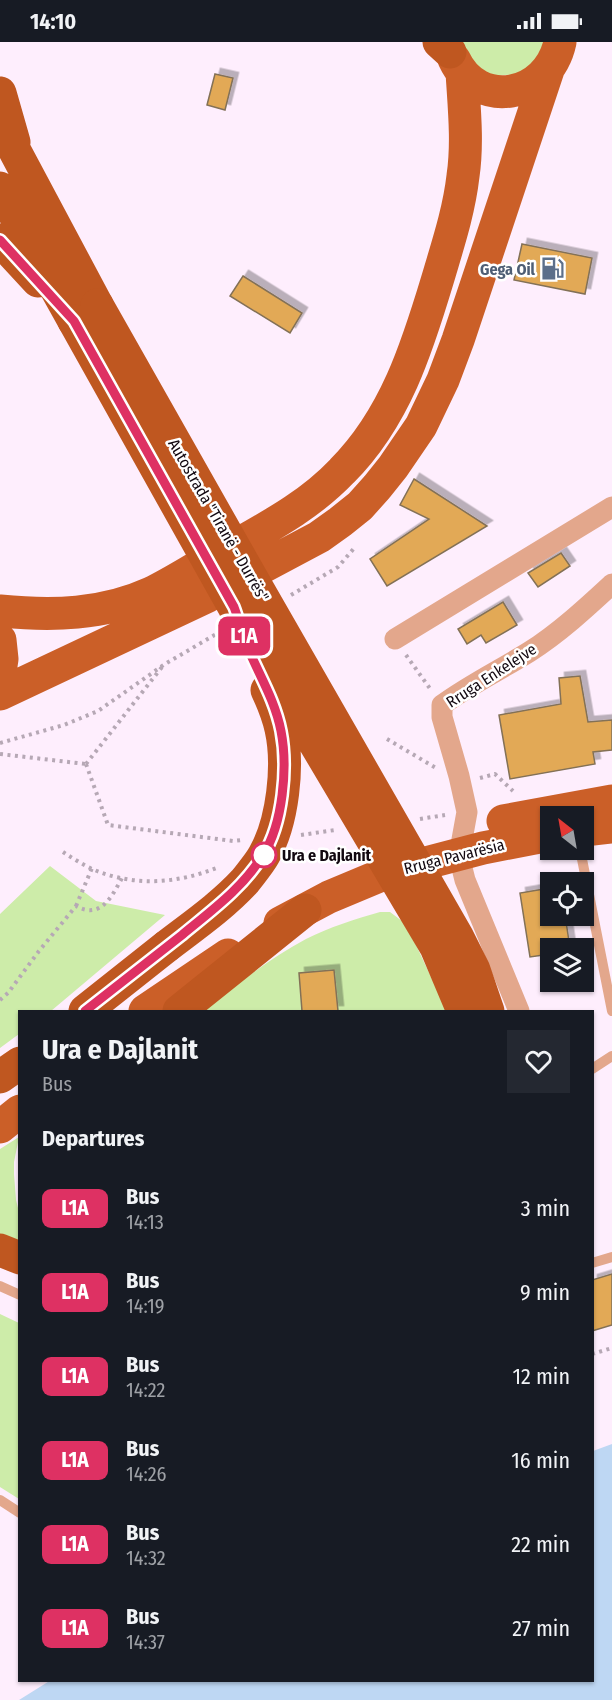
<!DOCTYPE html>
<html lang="en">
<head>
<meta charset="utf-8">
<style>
	:root { --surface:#171b24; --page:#242831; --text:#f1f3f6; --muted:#9ea1a6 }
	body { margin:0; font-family:"Fira Sans Condensed",sans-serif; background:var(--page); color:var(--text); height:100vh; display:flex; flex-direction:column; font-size:22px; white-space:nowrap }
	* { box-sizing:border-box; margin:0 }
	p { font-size:20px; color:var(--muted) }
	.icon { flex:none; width:33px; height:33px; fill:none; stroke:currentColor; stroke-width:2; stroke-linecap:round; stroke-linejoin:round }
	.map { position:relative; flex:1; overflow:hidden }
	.drawer { position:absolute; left:18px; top:968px; width:576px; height:672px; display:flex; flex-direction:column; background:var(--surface); border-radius:0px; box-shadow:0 2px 4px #0004 }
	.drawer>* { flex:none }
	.badge { padding:0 12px; border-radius:9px; font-size:21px; line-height:39px }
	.needle { width:39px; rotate:329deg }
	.controls { position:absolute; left:540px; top:764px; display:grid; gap:12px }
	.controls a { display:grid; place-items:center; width:54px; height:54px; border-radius:0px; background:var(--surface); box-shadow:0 2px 4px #0004; font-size:30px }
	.map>.badge { position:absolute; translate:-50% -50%; box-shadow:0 0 0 3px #fff }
	h2 { padding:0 24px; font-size:22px; line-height:54px }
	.round { display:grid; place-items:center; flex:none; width:63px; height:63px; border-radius:0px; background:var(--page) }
	.head { display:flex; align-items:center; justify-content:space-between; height:102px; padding:0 24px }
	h1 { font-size:28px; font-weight:700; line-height:45px }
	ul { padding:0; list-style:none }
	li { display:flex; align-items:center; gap:18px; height:84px; padding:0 24px }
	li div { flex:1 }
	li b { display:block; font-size:22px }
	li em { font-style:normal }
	li .badge { min-width:66px; font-weight:700; text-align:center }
	.status { display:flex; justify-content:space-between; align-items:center; height:42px; padding:0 30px; background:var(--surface); direction:ltr }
	.status svg { height:16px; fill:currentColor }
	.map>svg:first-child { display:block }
	.green { fill:#cdeca9 }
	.water { fill:#bed7f3 }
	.building { fill:#e2a956; stroke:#837157; stroke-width:1.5; filter:url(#shadow) }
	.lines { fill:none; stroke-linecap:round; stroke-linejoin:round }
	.path { stroke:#b6a8b5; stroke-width:4; stroke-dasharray:3 4.5; stroke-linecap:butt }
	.service { stroke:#e3a78c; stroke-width:10 }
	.minor { stroke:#e3a78c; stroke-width:21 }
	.primary { stroke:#cb5f28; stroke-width:33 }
	.trunk { stroke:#bf5720; stroke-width:33 }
	.trunk-bridge { stroke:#bf5720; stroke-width:33 }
	.line-casing { stroke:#fff; stroke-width:14 }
	.line { stroke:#de3163; stroke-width:9 }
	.stop-dot { fill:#fff; stroke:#de3163; stroke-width:3 }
	.labels { text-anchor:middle; stroke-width:5; stroke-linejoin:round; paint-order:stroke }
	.service-label { font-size:16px; font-weight:bold; fill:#4e5e75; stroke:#fff; text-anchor:end }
	.street-label { font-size:16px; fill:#110810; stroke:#fff }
	.stop-label { font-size:16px; font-weight:bold; fill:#110810; stroke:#fff; text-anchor:start }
</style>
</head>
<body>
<div class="status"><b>14:10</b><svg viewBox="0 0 49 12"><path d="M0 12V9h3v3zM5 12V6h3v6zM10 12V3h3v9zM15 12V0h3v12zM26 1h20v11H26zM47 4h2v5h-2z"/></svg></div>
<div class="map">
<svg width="612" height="1658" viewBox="0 0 612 1658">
	<defs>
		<filter id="shadow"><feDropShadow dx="5.5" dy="-5.5" stdDeviation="0" flood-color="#0004"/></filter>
	</defs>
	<rect width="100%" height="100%" fill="#feeefd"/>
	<path class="green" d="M 460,0 L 550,0 L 530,32 L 483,34 Z
		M 50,824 L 96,859 L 165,873 L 51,969 L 20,969 L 19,992 L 0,1006 L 0,872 Z
		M 380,870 L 390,870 L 402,879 L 416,903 L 447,969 L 204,969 C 236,943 270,916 306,897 C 330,885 355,877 380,870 Z
		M 19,1095 L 14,1120 L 14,1132 L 16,1158 L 19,1170 L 19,1204 L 0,1196 L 0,1107 Z
		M 0,1272 L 19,1281 L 19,1457 L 0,1445 Z"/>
	<path class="water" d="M 612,1402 L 612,1658 L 19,1658 L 51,1638 L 592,1638 L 593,1409 Z"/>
	<path class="building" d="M 215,32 L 233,36 L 225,68 L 207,63 Z
		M 522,202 L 592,216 L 585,252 L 514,238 Z
		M 243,234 L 302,271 L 290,291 L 230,254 Z
		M 414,437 L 487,484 L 387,544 L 370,517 L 429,477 L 400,463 Z
		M 561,511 L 570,524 L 538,545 L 528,531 Z
		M 503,560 L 517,583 L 486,601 L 481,593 L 467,602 L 458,587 Z
		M 580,634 L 588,680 L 612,678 L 612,708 L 593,710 L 595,722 L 510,737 L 499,673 L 561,662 L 559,636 Z
		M 550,846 L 550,873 L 565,873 L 570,906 L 550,906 L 550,912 L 530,915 L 520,851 Z
		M 334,928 L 338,969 L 302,969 L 299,931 Z
		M 612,1232 L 612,1283 L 592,1289 L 592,1238 Z"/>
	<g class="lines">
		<path class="path" d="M 291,553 L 338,525 L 356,504
			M 406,613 L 431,648
			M 387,697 L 436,726
			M 0,701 L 64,683 L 98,669 L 165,622 L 218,591
			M 0,712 L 86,722
			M 86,722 L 108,783 L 233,799 L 242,798
			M 86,722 L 162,625
			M 480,736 L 495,732 L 513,749
			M 420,777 L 445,773
			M 301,793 L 335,788
			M 63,810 C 72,816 82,822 92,827 C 134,845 177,842 219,825
			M 76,864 L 92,826
			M 0,958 L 8,951 L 39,909 L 76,864 C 101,878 112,854 122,836
			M 592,1312 L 612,1306"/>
		<path class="service" d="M 580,807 L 612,969
			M 592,1027 L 612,1014
			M 592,1221 L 612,1215
			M 0,1244 L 20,1253
			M 0,1458 L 20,1471"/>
		<path class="minor" d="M 395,597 L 612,465
			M 519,969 L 465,838 L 459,814 L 467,770 L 459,734 L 442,675 L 442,663 C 469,643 500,628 529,610 C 559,591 586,566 612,542"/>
		<path class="primary" d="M 454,17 C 478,69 548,56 560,0
			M 0,569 C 52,574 103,573 151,551 C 174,540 196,525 219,513 C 262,488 307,466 342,429 C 395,376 417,306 438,236 C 448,202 459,169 463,134 C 468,100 464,64 462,30
			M 0,598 L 2,617 L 0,630
			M 0,652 L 208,554 L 319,495 L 340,480 L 360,464 L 377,445 L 393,425 L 421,384 L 443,338 L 458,298 L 548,28
			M 503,779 L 612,759
			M 584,788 L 612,785
			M 280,881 L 329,855 L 384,832 L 483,806 L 550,793
			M 145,969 L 228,913
			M 0,1085 L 20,1069"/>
		<path class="trunk" d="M 439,0 L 450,10
			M 0,51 L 14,100
			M 0,81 L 97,263
			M 0,146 L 74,279
			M 0,198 L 38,239
			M 85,969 L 167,904
			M 179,969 L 305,868
			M 0,1035 L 20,1021
			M 0,1208 L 20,1216"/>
		<path class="trunk-bridge" d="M 97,263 L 259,549 L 457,894 L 474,928 L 488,969
			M 74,279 L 234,565 L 436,905 L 463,969
			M 167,904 C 193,884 222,864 245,839 C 251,831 259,822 264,813 C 283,780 289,723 281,687 C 278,673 273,661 267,648"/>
	</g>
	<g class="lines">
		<defs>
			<path id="line" d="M 0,198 L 74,279 L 234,565 C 239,578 242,592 247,604 C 259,633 275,658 281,689 C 288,725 283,782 263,813 C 243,846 211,869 182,893 C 150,918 117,944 85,969"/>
		</defs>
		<use href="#line" class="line-casing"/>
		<use href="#line" class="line"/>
	</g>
	<defs>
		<symbol id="fuel-bare" viewBox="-9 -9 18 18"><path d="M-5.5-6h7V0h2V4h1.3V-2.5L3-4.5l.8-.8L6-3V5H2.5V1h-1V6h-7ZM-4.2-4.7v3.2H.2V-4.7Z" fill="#5c6f8a" stroke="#fff" stroke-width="2.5" paint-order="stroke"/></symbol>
	</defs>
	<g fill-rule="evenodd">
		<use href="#fuel-bare" x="536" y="210" width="33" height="33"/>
	</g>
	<circle class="stop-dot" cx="264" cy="813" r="12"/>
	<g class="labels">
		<g class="service-label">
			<text x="535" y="233">Gega Oil</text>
		</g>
		<g class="street-label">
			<text transform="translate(219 478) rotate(60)" y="6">Autostrada "Tiranë - Durrës"</text>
			<text transform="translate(491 633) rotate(-33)" y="6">Rruga Enkelejve</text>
			<text transform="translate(454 814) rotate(-14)" y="6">Rruga Pavarësia</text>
		</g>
		<g class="stop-label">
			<text x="282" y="819">Ura e Dajlanit</text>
		</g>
	</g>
</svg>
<div class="controls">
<a><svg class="needle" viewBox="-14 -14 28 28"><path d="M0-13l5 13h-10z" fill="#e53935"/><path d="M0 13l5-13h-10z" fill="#9ea1a6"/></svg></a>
<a><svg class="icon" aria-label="locate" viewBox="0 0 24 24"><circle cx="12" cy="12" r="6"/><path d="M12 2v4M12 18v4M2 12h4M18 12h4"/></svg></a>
<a><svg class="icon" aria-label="layers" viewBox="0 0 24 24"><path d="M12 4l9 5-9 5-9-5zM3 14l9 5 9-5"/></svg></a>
</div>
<b class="badge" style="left:244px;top:594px;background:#de3163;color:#fff">L1A</b>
<section class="drawer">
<div class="head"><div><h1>Ura e Dajlanit</h1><p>Bus</p></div><a class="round"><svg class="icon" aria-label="heart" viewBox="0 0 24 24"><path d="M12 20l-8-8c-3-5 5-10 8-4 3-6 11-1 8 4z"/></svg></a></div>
<h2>Departures</h2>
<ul>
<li><span class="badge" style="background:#de3163;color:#fff">L1A</span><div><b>Bus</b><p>14:13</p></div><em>3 min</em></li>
<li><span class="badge" style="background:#de3163;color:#fff">L1A</span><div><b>Bus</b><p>14:19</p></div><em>9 min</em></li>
<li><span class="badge" style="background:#de3163;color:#fff">L1A</span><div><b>Bus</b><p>14:22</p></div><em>12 min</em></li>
<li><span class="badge" style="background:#de3163;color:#fff">L1A</span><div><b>Bus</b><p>14:26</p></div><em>16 min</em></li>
<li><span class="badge" style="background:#de3163;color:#fff">L1A</span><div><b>Bus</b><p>14:32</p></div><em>22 min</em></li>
<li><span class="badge" style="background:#de3163;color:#fff">L1A</span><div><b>Bus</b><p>14:37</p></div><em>27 min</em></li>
</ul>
</section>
</div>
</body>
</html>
